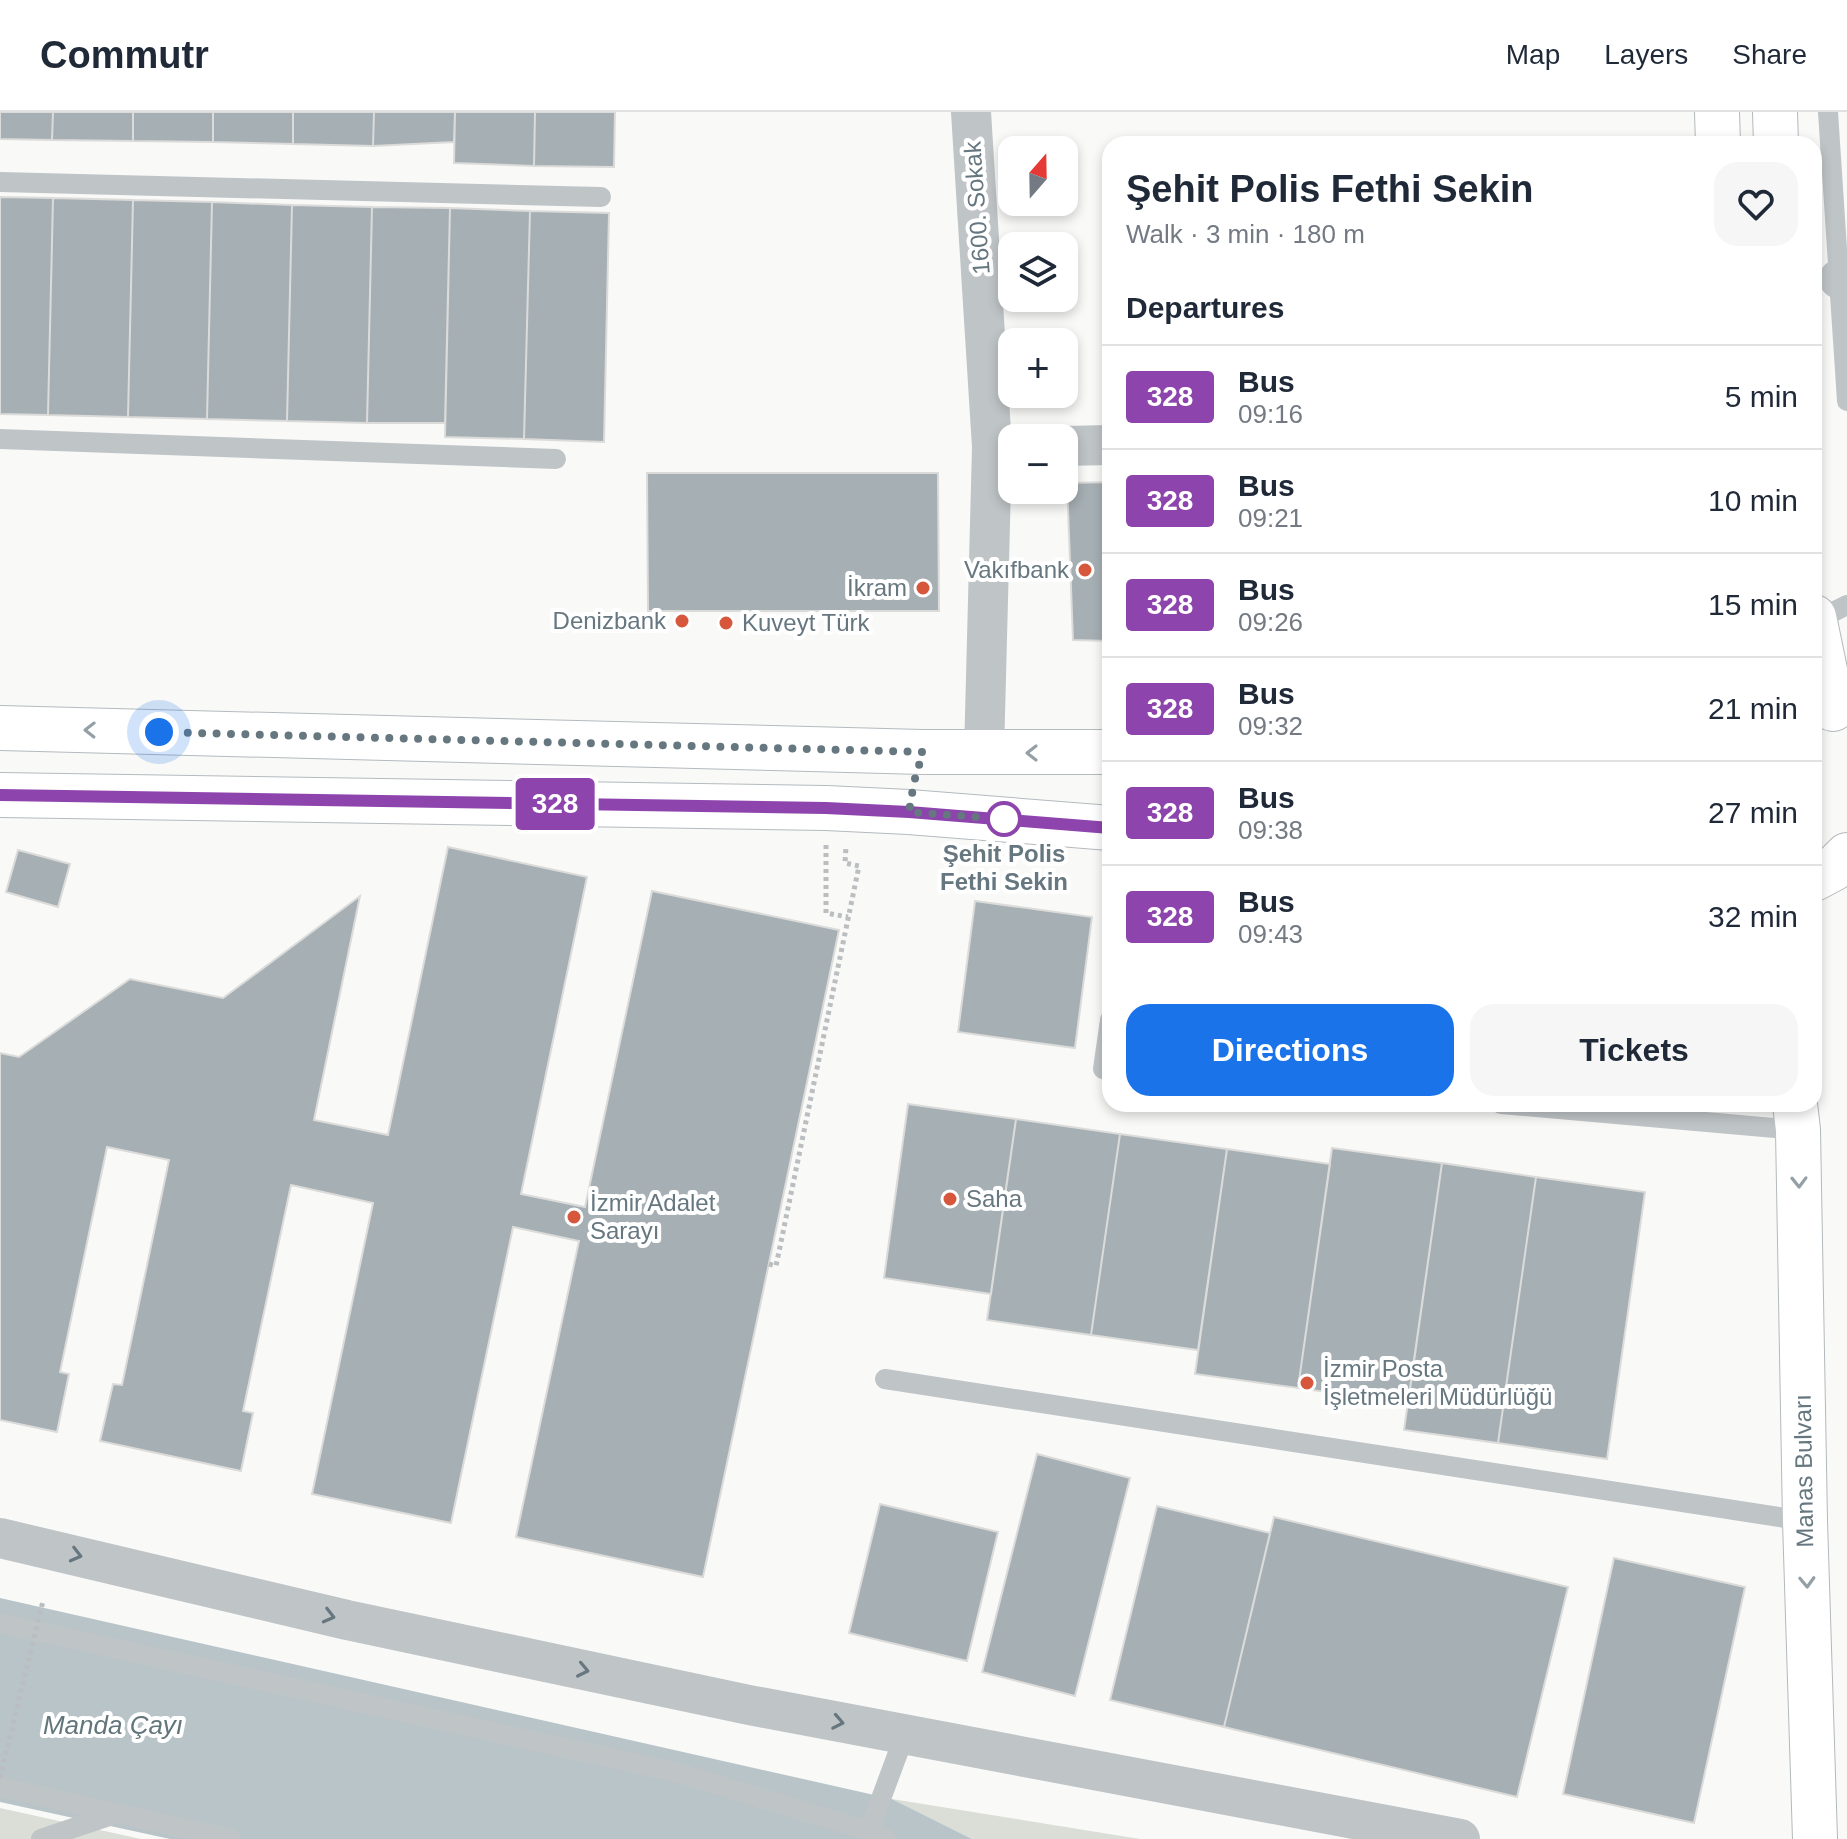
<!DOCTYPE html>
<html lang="en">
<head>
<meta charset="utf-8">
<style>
	:root { --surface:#fff; --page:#f6f6f7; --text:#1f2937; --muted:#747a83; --line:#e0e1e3; --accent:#1a73e8 }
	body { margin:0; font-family:Helvetica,sans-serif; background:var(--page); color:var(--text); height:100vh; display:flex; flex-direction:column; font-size:30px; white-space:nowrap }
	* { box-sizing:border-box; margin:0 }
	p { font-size:26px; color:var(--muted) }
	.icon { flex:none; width:44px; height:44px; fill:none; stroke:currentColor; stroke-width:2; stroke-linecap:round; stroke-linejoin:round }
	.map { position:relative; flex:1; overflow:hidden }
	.drawer { position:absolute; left:1102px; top:24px; width:720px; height:976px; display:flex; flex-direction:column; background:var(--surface); border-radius:24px; box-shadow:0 4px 12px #0003 }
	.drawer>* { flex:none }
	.badge { padding:0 16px; border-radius:6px; font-size:28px; line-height:52px }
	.needle { width:52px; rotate:20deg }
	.controls { position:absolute; left:998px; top:24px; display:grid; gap:16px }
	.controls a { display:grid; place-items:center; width:80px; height:80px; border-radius:16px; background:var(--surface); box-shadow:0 4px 12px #0003; font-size:40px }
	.you { position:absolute; width:40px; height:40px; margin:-20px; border:6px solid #fff; border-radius:50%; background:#1a73e8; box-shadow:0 0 0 12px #1a73e833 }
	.map>.badge { position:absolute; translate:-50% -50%; box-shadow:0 0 0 4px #fff }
	h2 { padding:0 24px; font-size:30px; line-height:72px }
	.round { display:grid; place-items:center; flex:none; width:84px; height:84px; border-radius:24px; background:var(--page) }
	.headline { display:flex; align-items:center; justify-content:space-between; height:136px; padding:0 24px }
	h1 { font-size:38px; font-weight:700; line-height:60px }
	.button { display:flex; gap:16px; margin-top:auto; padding:16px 24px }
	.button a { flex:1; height:92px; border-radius:24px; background:var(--accent); color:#fff; font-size:32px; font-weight:700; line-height:92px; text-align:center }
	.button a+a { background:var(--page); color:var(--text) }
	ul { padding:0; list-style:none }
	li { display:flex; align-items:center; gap:24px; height:104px; padding:0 24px; border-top:2px solid var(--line) }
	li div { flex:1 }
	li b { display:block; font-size:30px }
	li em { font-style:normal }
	li .badge { min-width:88px; font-weight:700; text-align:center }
	header { display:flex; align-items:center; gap:48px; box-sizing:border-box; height:112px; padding:0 40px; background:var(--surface); border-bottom:2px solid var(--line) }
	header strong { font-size:38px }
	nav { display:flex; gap:44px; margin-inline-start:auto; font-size:28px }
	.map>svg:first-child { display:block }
	.green { fill:#daded7 }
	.water { fill:#b8c4c8 }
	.building { fill:#a6afb4; stroke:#dbdbda; stroke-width:2 }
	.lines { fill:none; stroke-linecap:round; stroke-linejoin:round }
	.secondary-casing { stroke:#b4babe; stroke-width:46 }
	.primary-casing { stroke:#b3b9bc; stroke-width:46 }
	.path { stroke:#babec0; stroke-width:5; stroke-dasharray:4 4; stroke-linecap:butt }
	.service { stroke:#bfc4c7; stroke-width:20 }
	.minor { stroke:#bfc4c7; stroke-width:40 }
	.secondary { stroke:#fff; stroke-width:44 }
	.primary { stroke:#fff; stroke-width:44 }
	.path-bridge { stroke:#babec0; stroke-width:5; stroke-dasharray:4 4; stroke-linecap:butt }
	.oneway { stroke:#94a0a6 }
	.oneway2 { stroke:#667780 }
	.line-casing { stroke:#fff; stroke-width:18 }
	.line { stroke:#8e44ad; stroke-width:12 }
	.walk { stroke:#667780; stroke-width:8; stroke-dasharray:0 14.4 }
	.poi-dot { fill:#d6573b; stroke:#fff; stroke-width:3 }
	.stop-dot { fill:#fff; stroke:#8e44ad; stroke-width:4 }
	.labels { text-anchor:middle; stroke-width:8; stroke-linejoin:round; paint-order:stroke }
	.street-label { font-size:24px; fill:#667780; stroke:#fff }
	.poi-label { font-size:24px; fill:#667780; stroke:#fff; text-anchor:start }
	.stop-label { font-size:24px; font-weight:bold; fill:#667780; stroke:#fff }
	.water-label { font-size:26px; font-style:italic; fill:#61757a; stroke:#fff }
</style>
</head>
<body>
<header>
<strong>Commutr</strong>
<nav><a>Map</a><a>Layers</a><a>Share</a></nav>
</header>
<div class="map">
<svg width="1847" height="1727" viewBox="0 0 1847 1727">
	<rect width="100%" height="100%" fill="#f9f9f8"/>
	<path class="green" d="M 892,1687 L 1140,1727 L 972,1727 Z
		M 0,1696 L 141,1727 L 0,1727 Z"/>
	<path class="water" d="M 0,1486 L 892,1687 L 972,1727 L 170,1727 L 0,1690 Z"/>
	<path class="building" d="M 0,0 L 53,0 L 52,28 L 0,27 Z
		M 53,0 L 133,0 L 133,29 L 52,28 Z
		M 133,0 L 213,0 L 213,30 L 133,29 Z
		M 213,0 L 293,0 L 293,32 L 213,30 Z
		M 293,0 L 374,0 L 373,34 L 293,32 Z
		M 374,0 L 455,0 L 454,30 L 373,34 Z
		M 455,0 L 535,0 L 534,54 L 454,51 Z
		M 535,0 L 615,0 L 614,55 L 534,54 Z
		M 0,85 L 53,86 L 48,303 L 0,302 Z
		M 53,86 L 133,88 L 128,305 L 48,303 Z
		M 133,88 L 212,90 L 207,307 L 128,305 Z
		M 212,90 L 292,93 L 287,309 L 207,307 Z
		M 292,93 L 372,95 L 367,311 L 287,309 Z
		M 372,95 L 450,96 L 445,311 L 367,311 Z
		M 450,96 L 530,99 L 524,327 L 445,325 Z
		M 530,99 L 609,101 L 604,330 L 524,327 Z
		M 647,361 L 938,361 L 939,499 L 648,499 Z
		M 1110,370 L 1110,529 L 1073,528 L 1067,371 Z
		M 448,735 L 587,765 L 521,1082 L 585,1095 L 652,779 L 839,818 L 703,1465 L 516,1425 L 579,1129 L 513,1115 L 451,1411 L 312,1382 L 373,1091 L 291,1073 L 243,1299 L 253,1301 L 241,1359 L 100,1329 L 113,1272 L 122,1273 L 169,1048 L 107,1035 L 60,1260 L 69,1262 L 57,1320 L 0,1308 L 0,941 L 19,945 L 130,867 L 223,886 L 360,784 L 314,1008 L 388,1023 Z
		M 18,738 L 70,752 L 58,795 L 6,780 Z
		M 975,789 L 1092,805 L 1075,936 L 958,920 Z
		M 908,992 L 1016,1007 L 991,1182 L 884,1166 Z
		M 1016,1007 L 1120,1022 L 1091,1223 L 987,1208 Z
		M 1120,1022 L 1227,1037 L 1198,1238 L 1091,1223 Z
		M 1332,1036 L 1442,1051 L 1408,1292 L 1298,1276 Z
		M 1227,1037 L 1330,1052 L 1298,1276 L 1195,1262 Z
		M 1442,1051 L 1536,1065 L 1498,1331 L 1404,1318 Z
		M 1536,1065 L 1645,1080 L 1607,1347 L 1498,1331 Z
		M 1037,1342 L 1130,1366 L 1075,1584 L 982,1560 Z
		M 880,1392 L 998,1420 L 967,1549 L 849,1521 Z
		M 1157,1394 L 1270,1421 L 1224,1615 L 1110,1588 Z
		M 1274,1405 L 1568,1475 L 1517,1685 L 1224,1615 Z
		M 1614,1446 L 1745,1475 L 1694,1711 L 1563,1682 Z"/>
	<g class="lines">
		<defs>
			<path id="secondary" d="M 0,616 L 923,640 L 1110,640
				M 0,683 L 826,696 L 909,700 L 1110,716"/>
			<path id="primary" d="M 1717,0 L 1718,32
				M 1775,0 L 1776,32
				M 1814,505 L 1833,597
				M 1814,767 L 1833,757 L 1847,743
				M 1795,992 L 1798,1018 L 1805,1409 L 1815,1727"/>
		</defs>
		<use href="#secondary" class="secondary-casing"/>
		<use href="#primary" class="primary-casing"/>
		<path class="path" d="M 826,733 L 826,801 L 848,805
			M 769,1152 L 776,1154 L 859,754 L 845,751 L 846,734"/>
		<path class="service" d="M 1828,0 L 1847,289
			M 0,70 L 601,85
			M 0,327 L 556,347
			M 1815,509 L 1847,493
			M 1110,908 L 1103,957 L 1110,958
			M 1501,992 L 1798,1018
			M 885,1267 L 1805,1409
			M 0,1511 L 679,1661 L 869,1719 L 886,1727
			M 0,1675 L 231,1727
			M 869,1719 L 905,1622
			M 41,1727 L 115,1702"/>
		<path class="minor" d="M 971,0 L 992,335 L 984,641
			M 1839,167 L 1847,169
			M 1064,334 L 1110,333
			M 0,1426 L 347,1508 L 749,1593 L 1460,1727"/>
		<use href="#secondary" class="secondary"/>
		<use href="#primary" class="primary"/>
		<path class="path-bridge" d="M 0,1666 L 43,1489"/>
	</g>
	<defs><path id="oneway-chevron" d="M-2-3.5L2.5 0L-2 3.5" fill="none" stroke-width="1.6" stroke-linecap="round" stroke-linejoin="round" transform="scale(2)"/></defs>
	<g class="oneway">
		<use href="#oneway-chevron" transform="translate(90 618) rotate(-179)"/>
		<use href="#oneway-chevron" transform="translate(1032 641) rotate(180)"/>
		<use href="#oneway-chevron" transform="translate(1799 1070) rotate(89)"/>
		<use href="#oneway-chevron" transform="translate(1807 1470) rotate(88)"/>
	</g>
	<g class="oneway2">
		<use href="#oneway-chevron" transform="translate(76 1443) rotate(14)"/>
		<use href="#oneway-chevron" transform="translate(329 1504) rotate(14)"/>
		<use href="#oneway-chevron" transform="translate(583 1558) rotate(12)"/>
		<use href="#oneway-chevron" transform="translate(838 1610) rotate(11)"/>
	</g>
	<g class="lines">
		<defs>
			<path id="line" d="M 0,683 L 826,696 L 909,700 L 1110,716"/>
		</defs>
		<use href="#line" class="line-casing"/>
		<use href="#line" class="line"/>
		<path class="walk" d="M 159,620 L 923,640 L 914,670 L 909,700 L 1004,707"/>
	</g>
	<g class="poi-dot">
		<circle cx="1085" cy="458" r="8"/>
		<circle cx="923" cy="476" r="8"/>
		<circle cx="682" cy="509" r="8"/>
		<circle cx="726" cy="511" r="8"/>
		<circle cx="950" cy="1087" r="8"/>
		<circle cx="574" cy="1105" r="8"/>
		<circle cx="1307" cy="1271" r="8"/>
	</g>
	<circle class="stop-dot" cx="1004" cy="707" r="16"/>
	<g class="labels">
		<g class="street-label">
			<text transform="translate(977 96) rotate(-94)" y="8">1600. Sokak</text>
			<text transform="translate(1804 1359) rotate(-91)" y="8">Manas Bulvarı</text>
		</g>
		<g class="poi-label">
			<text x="1069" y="466" text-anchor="end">Vakıfbank</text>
			<text x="907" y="484" text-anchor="end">İkram</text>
			<text x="666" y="517" text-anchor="end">Denizbank</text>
			<text x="742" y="519">Kuveyt Türk</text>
			<text x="966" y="1095">Saha</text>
			<text x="590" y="1099">İzmir Adalet<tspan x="590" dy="28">Sarayı</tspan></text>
			<text x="1323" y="1265">İzmir Posta<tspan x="1323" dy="28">İşletmeleri Müdürlüğü</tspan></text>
		</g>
		<g class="stop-label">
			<text x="1004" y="750">Şehit Polis<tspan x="1004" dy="28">Fethi Sekin</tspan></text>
		</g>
		<g class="water-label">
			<text x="113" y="1622">Manda Çayı</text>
		</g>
	</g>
</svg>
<div class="controls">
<a><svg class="needle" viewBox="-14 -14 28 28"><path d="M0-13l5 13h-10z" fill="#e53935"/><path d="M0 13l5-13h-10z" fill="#747a83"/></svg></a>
<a><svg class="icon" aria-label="layers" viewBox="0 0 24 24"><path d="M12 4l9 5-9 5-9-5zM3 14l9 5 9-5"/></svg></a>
<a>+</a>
<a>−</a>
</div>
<div class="you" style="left:159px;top:620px"></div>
<b class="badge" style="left:555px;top:692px;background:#8e44ad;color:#fff">328</b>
<section class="drawer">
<div class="headline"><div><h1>Şehit Polis Fethi Sekin</h1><p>Walk · 3 min · 180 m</p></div><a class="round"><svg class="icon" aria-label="heart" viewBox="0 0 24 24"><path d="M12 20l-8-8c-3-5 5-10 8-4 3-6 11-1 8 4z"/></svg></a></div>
<h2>Departures</h2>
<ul>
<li><span class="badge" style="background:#8e44ad;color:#fff">328</span><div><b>Bus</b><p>09:16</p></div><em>5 min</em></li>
<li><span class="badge" style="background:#8e44ad;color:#fff">328</span><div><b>Bus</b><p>09:21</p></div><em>10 min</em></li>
<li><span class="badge" style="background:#8e44ad;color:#fff">328</span><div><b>Bus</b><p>09:26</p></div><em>15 min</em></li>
<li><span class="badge" style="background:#8e44ad;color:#fff">328</span><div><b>Bus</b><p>09:32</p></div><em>21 min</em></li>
<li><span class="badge" style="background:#8e44ad;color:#fff">328</span><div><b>Bus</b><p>09:38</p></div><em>27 min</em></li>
<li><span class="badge" style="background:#8e44ad;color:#fff">328</span><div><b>Bus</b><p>09:43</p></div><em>32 min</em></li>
</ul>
<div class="button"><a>Directions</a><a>Tickets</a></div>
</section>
</div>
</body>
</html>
